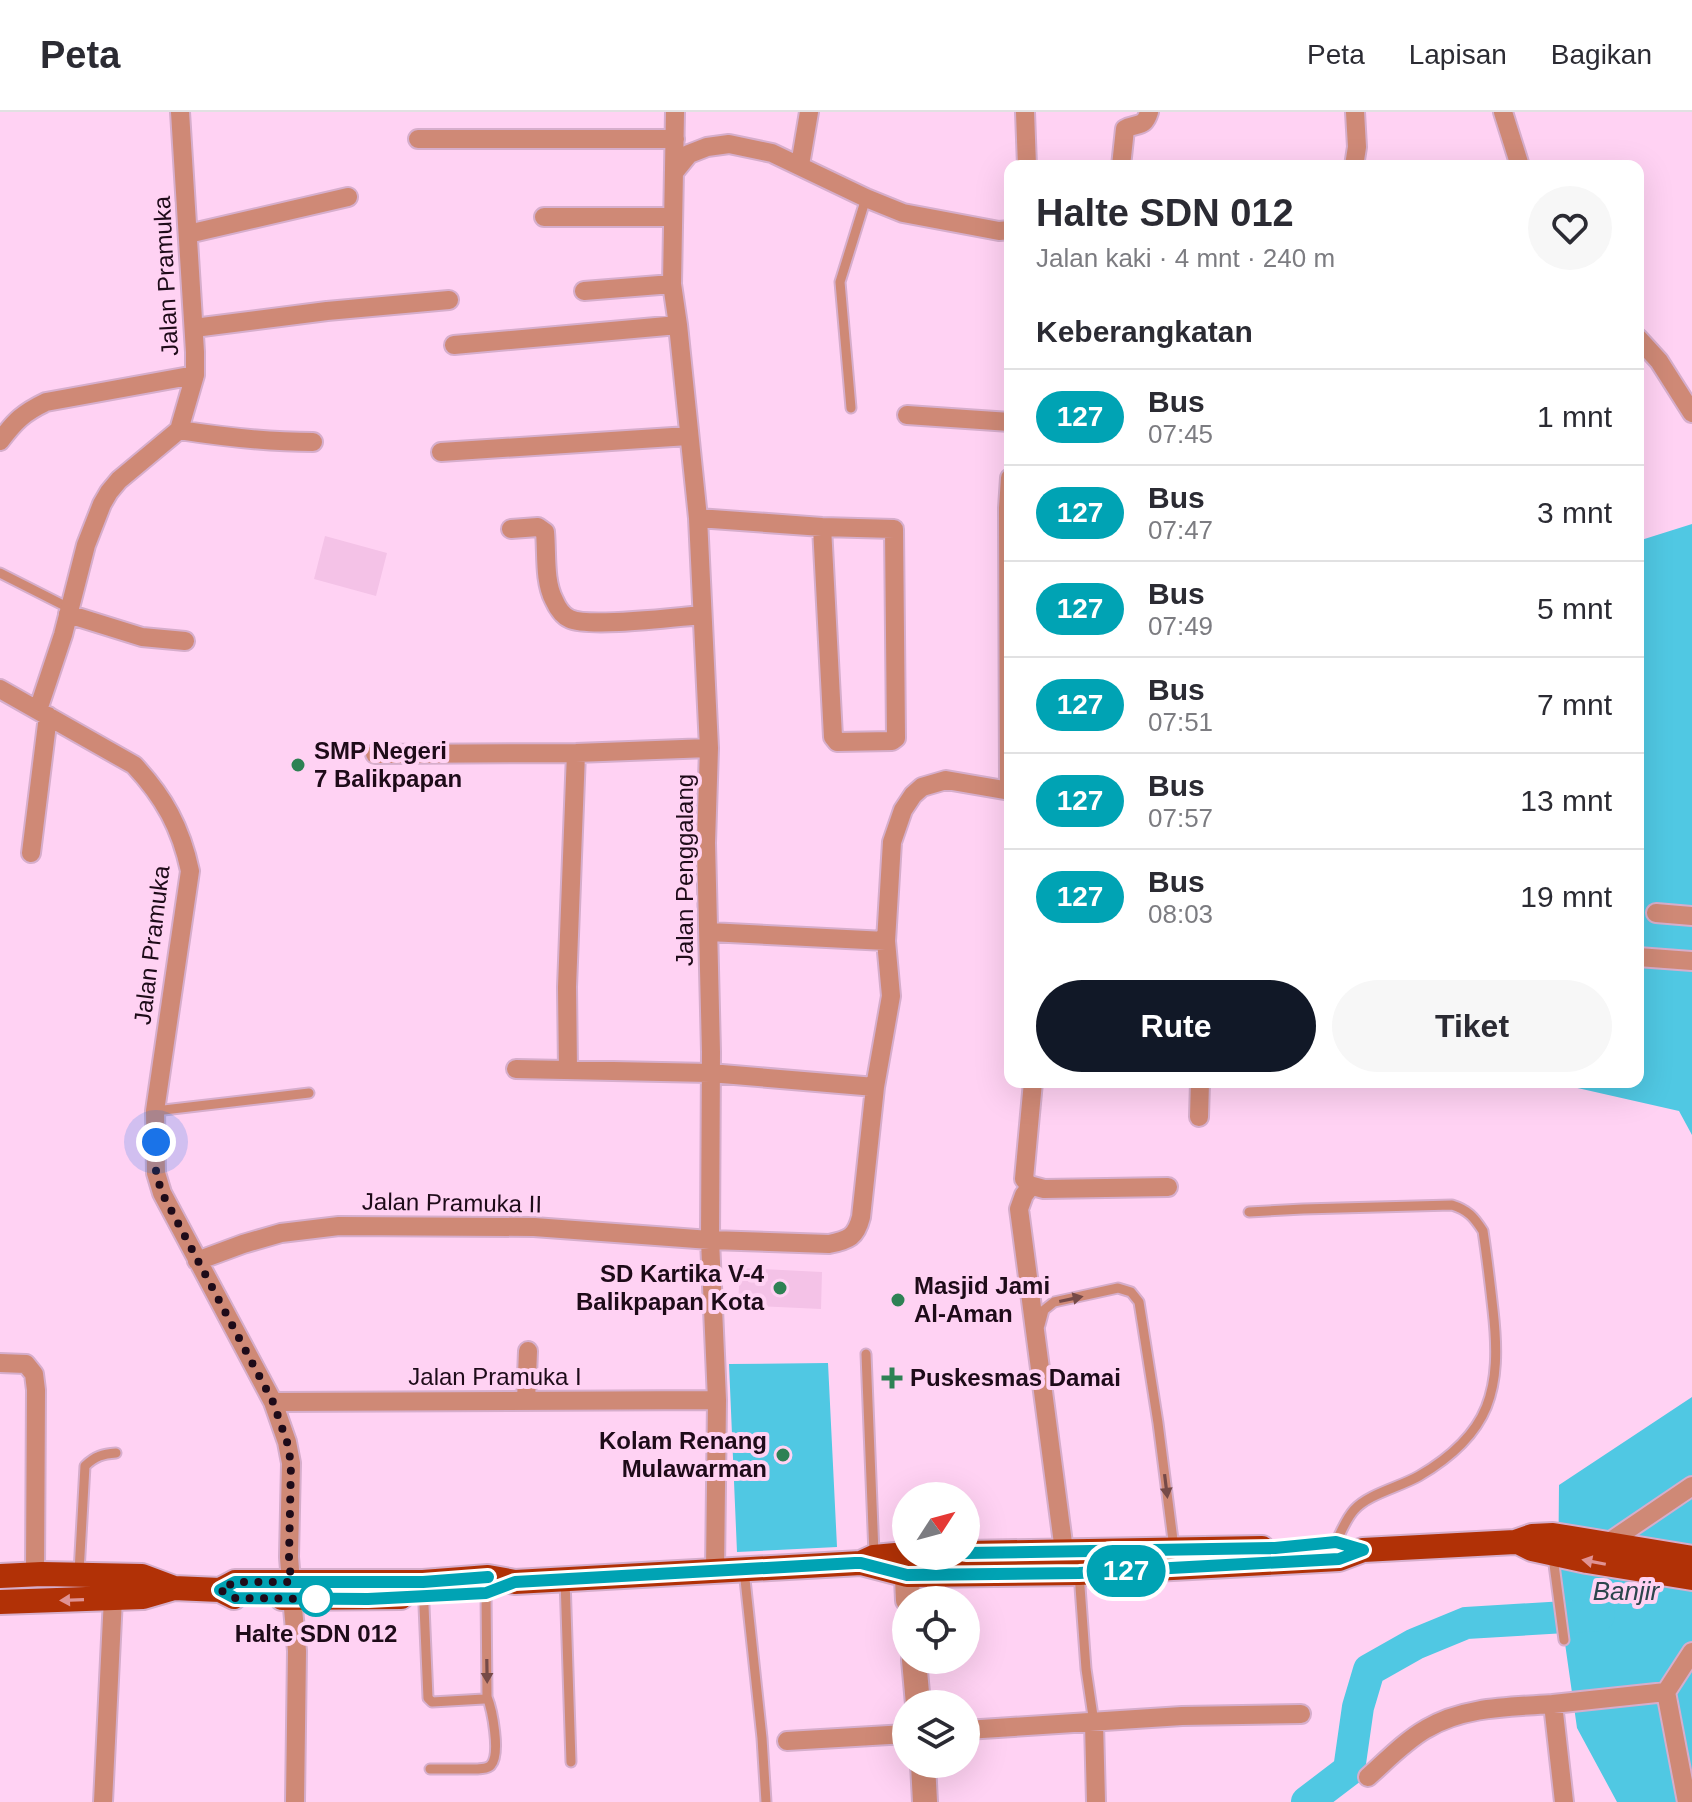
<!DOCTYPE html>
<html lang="id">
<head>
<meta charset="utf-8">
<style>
	:root { --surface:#fff; --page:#f7f7f7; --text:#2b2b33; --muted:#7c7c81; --line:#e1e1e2; --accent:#111827 }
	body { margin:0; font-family:Helvetica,sans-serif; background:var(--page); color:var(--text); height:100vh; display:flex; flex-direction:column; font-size:30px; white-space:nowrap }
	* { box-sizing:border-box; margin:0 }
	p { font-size:26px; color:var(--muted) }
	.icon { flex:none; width:44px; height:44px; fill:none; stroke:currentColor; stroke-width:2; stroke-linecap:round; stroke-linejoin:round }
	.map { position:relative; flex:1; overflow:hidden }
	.sheet { position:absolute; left:1004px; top:48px; width:640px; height:928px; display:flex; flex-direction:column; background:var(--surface); border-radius:16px; box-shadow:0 8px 32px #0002 }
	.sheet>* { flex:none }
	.badge { padding:0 16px; border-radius:26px; font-size:28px; line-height:52px }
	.needle { width:52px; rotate:54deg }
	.tools { position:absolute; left:892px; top:1370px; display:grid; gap:16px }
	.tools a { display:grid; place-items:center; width:88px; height:88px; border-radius:50%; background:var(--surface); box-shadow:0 8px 32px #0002; font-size:40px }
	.you { position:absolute; width:40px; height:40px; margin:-20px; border:6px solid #fff; border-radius:50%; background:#1a73e8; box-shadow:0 0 0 12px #1a73e833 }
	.map>.badge { position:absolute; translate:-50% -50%; box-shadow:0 0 0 4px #fff }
	h2 { padding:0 32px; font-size:30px; line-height:72px }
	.round { display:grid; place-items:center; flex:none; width:84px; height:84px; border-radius:42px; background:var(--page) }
	.head { display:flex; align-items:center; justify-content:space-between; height:136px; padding:0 32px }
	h1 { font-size:38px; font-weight:700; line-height:60px }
	.button { display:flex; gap:16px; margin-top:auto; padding:16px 32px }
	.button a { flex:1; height:92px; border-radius:48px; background:var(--accent); color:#fff; font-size:32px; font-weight:700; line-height:92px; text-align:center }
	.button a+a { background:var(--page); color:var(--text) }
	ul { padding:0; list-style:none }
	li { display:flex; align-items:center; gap:24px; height:96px; padding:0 32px; border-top:2px solid var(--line) }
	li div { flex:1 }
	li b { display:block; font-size:30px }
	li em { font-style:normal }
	li .badge { min-width:88px; font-weight:700; text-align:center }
	header { display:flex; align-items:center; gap:48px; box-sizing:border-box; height:112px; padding:0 40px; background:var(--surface); border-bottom:2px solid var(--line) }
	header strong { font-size:38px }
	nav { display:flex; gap:44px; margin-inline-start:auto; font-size:28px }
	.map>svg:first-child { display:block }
	.built { fill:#f4c2e7 }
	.water { fill:#50c8e3 }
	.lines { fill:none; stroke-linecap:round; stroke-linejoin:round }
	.river { stroke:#50c8e3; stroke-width:32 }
	.service-casing { stroke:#d6aecc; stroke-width:13 }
	.minor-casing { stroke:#d6aecc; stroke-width:22 }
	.tertiary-casing { stroke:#d6aecc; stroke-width:28 }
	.primary-casing { stroke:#d6aecc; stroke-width:28 }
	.service { stroke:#cf8976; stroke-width:9 }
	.minor { stroke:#cf8976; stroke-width:18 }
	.tertiary { stroke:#cf8976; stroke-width:24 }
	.primary { stroke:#b13106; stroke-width:24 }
	.oneway { fill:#764a48 }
	.oneway2 { fill:#e09294 }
	.line-casing { stroke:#fff; stroke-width:18 }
	.line { stroke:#00a3b4; stroke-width:12 }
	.walk { stroke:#1e0b19; stroke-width:8; stroke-dasharray:0 14.4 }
	.poi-dot { fill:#2e8154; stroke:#ffd2f3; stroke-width:3 }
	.stop-dot { fill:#fff; stroke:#00a3b4; stroke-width:4 }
	.labels { text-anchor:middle; stroke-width:8; stroke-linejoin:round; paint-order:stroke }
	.street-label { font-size:24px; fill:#1e0b19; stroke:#ffd2f3 }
	.poi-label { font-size:24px; font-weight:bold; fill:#1e0b19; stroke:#ffd2f3; text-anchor:start }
	.stop-label { font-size:24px; font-weight:bold; fill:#1e0b19; stroke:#ffd2f3 }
	.water-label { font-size:26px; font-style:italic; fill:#2b454c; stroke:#ffd2f3 }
</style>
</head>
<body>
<header>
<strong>Peta</strong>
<nav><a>Peta</a><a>Lapisan</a><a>Bagikan</a></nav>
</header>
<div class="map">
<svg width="1692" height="1690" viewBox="0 0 1692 1690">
	<rect width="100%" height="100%" fill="#ffd2f3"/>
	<path class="built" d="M 325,424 L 387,441 L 376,484 L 314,467 Z
		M 740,1156 L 822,1160 L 821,1197 L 738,1193 Z"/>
	<path class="water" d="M 1692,412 L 1692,1023 L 1679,999 L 1551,970 L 1638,970 L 1638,429 Z
		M 828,1251 L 837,1435 L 737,1440 L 729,1252 Z
		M 1692,1285 L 1692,1690 L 1617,1690 L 1577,1616 L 1558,1482 L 1559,1373 Z"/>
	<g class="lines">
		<path class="river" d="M 1307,1690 L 1349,1658 L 1358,1595 L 1369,1558 L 1415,1532 L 1466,1511 L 1599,1503"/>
		<defs>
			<path id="service" d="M 851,296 L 840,170 L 866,86
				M 0,461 L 69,496
				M 155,999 L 309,981
				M 1249,1100 L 1303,1097 L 1452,1093 C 1468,1098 1474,1105 1483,1119 C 1487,1145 1490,1171 1493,1198 C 1502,1277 1491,1322 1419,1364 C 1400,1375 1368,1382 1354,1398 C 1346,1407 1341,1420 1336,1430
				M 1040,1213 L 1044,1198 L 1054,1190 L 1118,1176 L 1131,1180 L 1139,1190 L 1158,1311 L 1174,1436
				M 866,1242 L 874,1442
				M 1553,1445 L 1564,1528
				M 744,1458 L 762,1626 L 766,1690
				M 79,1460 L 85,1354 C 95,1344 103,1342 116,1341
				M 1079,1461 L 1086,1557 L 1094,1611
				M 565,1467 L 571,1650
				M 423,1471 L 428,1586 L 432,1590 L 484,1587 L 487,1585 L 486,1481
				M 430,1657 L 478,1657 C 483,1656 488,1657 491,1653 C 501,1642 492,1597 487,1585"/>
			<path id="minor" d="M 675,0 L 672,172 L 678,213 L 698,406 L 709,636 L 706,731 L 711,940 L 710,1128 L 717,1288 L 715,1459
				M 1025,0 L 1027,54
				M 1503,0 L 1520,54
				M 418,27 L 675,27
				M 800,53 L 809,0
				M 1121,54 L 1125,17 C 1137,10 1144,17 1149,0
				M 1354,54 L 1357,35 L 1355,0
				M 676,58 L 689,42 L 707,35 L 729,32 L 772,41 L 866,86 L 903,101 L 999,119 L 1010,118
				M 544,105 L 673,105
				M 188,122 L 348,85
				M 584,179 L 672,172
				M 194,216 L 327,199 L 449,188
				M 1638,226 L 1659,249 L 1692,301
				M 454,233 L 678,213
				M 907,303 L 1010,310
				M 179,318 C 224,325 267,330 313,330
				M 0,329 C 15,309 23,301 46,290 L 195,263
				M 441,340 L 688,324
				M 698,406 L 822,415 L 894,417 L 896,626 L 892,629 L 837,630 L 833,625 L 822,415
				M 511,417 L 538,415 L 545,420 C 547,441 544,469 554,488 C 557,495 563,504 570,507 C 590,516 676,505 702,503
				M 68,502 L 142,525 L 185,529
				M 0,577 L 134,653 C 164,685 181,716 190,759 L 155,999 L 156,1061 L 162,1081 L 273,1290 L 287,1330 L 291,1351 L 289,1445 L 291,1470
				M 38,598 L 63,523 L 86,433 L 102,392 L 109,380 L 119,368 L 179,318 L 195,263 L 195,240 L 180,0
				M 375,642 L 576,641 L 709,636
				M 1009,678 L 1008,396 L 1010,366
				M 31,741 L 48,604
				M 1656,801 L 1692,804
				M 709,820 L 886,829
				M 1638,845 L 1692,849
				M 516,957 L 710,961 L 875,975
				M 568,958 L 567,875 L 576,641
				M 1033,970 L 1024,1067 L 1029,1073 L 1044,1077 L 1168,1075
				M 1199,1005 L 1200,970
				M 1031,1074 L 1024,1083 L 1019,1097 L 1064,1439
				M 197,1149 L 243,1132 L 281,1121 L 339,1114 L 534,1115 L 710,1128 L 829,1132 C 849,1128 856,1125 861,1105 L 875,975 L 891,884 L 886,829 L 892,730 L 903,698 L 913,683 L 922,675 L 946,668 L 1010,679
				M 0,1251 L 26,1252 L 34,1262 L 36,1278 L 35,1462
				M 526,1289 L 528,1239
				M 273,1290 L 717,1288
				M 1608,1431 L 1692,1374
				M 292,1486 L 297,1539 L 295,1690
				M 1094,1611 L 1096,1690
				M 966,1618 L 1182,1604 L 1301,1602
				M 787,1629 L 906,1622
				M 1368,1665 C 1386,1649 1405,1629 1426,1617 C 1464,1594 1511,1595 1553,1592
				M 103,1690 L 113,1486
				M 1564,1690 L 1553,1592 L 1666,1580
				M 1687,1690 L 1666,1580 L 1692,1540"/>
			<path id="tertiary" d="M 906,1444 L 908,1488
				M 914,1548 L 918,1592
				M 923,1652 L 925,1690"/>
			<path id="primary" d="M 1522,1432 L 1532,1437 L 1587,1449 L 1692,1466
				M 966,1441 L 1262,1436
				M 861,1451 L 907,1463 L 1079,1461 L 1339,1447 L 1363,1438 L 1515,1430 L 1532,1424 L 1553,1423 L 1692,1446
				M 0,1464 L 42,1462 L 142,1464 L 174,1476 L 220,1478 L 234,1485
				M 220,1478 L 235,1470 L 423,1470 L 488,1465 L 515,1470 L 861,1451 L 874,1445 L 906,1442
				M 282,1486 L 401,1485
				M 0,1490 L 143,1485 L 174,1476"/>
		</defs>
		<use href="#service" class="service-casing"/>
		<use href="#minor" class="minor-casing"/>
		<use href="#tertiary" class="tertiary-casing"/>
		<use href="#primary" class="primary-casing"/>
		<use href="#service" class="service"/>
		<use href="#minor" class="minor"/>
		<use href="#tertiary" class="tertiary"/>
		<use href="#primary" class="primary"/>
	</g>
	<defs><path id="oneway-solid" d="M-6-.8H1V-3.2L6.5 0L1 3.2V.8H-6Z" transform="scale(2)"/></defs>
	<g class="oneway">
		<use href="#oneway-solid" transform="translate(1071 1187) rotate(-12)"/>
		<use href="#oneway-solid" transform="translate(1166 1374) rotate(83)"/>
		<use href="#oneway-solid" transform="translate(487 1559) rotate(89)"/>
	</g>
	<g class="oneway2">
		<use href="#oneway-solid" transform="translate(1594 1450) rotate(-169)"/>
		<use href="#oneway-solid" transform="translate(72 1488) rotate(178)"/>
	</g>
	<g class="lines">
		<defs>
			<path id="line" d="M 488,1465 L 423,1470 L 235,1470 L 220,1478 L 235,1486 L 368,1487 L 486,1481 L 515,1470 L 855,1451 L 861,1451 L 907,1463 L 1079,1461 L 1339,1447 L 1363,1438 L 1336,1430 L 1275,1436 L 966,1441"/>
		</defs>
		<use href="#line" class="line-casing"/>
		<use href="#line" class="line"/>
		<path class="walk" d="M 156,1030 L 156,1061 L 162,1081 L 273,1290 L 287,1330 L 291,1351 L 289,1445 L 291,1470 L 235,1470 L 220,1478 L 235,1486 L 316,1487"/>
	</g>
	<g class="poi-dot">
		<circle cx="298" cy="653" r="8"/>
		<circle cx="780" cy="1176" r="8"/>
		<circle cx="898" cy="1188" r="8"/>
		<path d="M888 1254h8v8h8v8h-8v8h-8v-8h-8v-8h8z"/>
		<circle cx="783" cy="1343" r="8"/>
	</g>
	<circle class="stop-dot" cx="316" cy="1487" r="16"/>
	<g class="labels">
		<g class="street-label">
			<text transform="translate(166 164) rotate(-93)" y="8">Jalan Pramuka</text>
			<text transform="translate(685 758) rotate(-90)" y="8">Jalan Penggalang</text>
			<text transform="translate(152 833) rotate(-83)" y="8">Jalan Pramuka</text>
			<text transform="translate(452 1091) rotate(1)" y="8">Jalan Pramuka II</text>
			<text x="495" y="1273">Jalan Pramuka I</text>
		</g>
		<g class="poi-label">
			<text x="314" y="647">SMP Negeri<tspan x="314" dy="28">7 Balikpapan</tspan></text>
			<text x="764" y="1170" text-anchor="end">SD Kartika V-4<tspan x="764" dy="28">Balikpapan Kota</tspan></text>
			<text x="914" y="1182">Masjid Jami<tspan x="914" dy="28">Al-Aman</tspan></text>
			<text x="910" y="1274">Puskesmas Damai</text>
			<text x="767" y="1337" text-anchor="end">Kolam Renang<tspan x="767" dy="28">Mulawarman</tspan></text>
		</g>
		<g class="stop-label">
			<text x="316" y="1530">Halte SDN 012</text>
		</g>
		<g class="water-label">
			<text x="1626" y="1488">Banjir</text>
		</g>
	</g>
</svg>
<div class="tools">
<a><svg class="needle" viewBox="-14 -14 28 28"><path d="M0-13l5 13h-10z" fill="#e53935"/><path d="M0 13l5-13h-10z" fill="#7c7c81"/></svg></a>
<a><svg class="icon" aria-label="locate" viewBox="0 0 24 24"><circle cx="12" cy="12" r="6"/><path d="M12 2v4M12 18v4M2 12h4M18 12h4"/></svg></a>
<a><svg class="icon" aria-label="layers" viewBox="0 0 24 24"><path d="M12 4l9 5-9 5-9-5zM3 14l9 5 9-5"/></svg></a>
</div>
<div class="you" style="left:156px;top:1030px"></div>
<b class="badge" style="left:1126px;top:1459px;background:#00a3b4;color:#fff">127</b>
<section class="sheet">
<div class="head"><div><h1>Halte SDN 012</h1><p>Jalan kaki · 4 mnt · 240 m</p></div><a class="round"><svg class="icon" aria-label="heart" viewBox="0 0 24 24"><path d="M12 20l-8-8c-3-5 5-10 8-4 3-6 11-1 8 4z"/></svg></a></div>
<h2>Keberangkatan</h2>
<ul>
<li><span class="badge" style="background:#00a3b4;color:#fff">127</span><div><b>Bus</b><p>07:45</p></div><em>1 mnt</em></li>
<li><span class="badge" style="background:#00a3b4;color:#fff">127</span><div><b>Bus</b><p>07:47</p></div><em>3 mnt</em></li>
<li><span class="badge" style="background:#00a3b4;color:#fff">127</span><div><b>Bus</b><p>07:49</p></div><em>5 mnt</em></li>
<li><span class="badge" style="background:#00a3b4;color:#fff">127</span><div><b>Bus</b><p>07:51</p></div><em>7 mnt</em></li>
<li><span class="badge" style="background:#00a3b4;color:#fff">127</span><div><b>Bus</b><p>07:57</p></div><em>13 mnt</em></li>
<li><span class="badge" style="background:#00a3b4;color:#fff">127</span><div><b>Bus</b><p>08:03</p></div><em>19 mnt</em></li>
</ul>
<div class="button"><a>Rute</a><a>Tiket</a></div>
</section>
</div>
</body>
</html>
